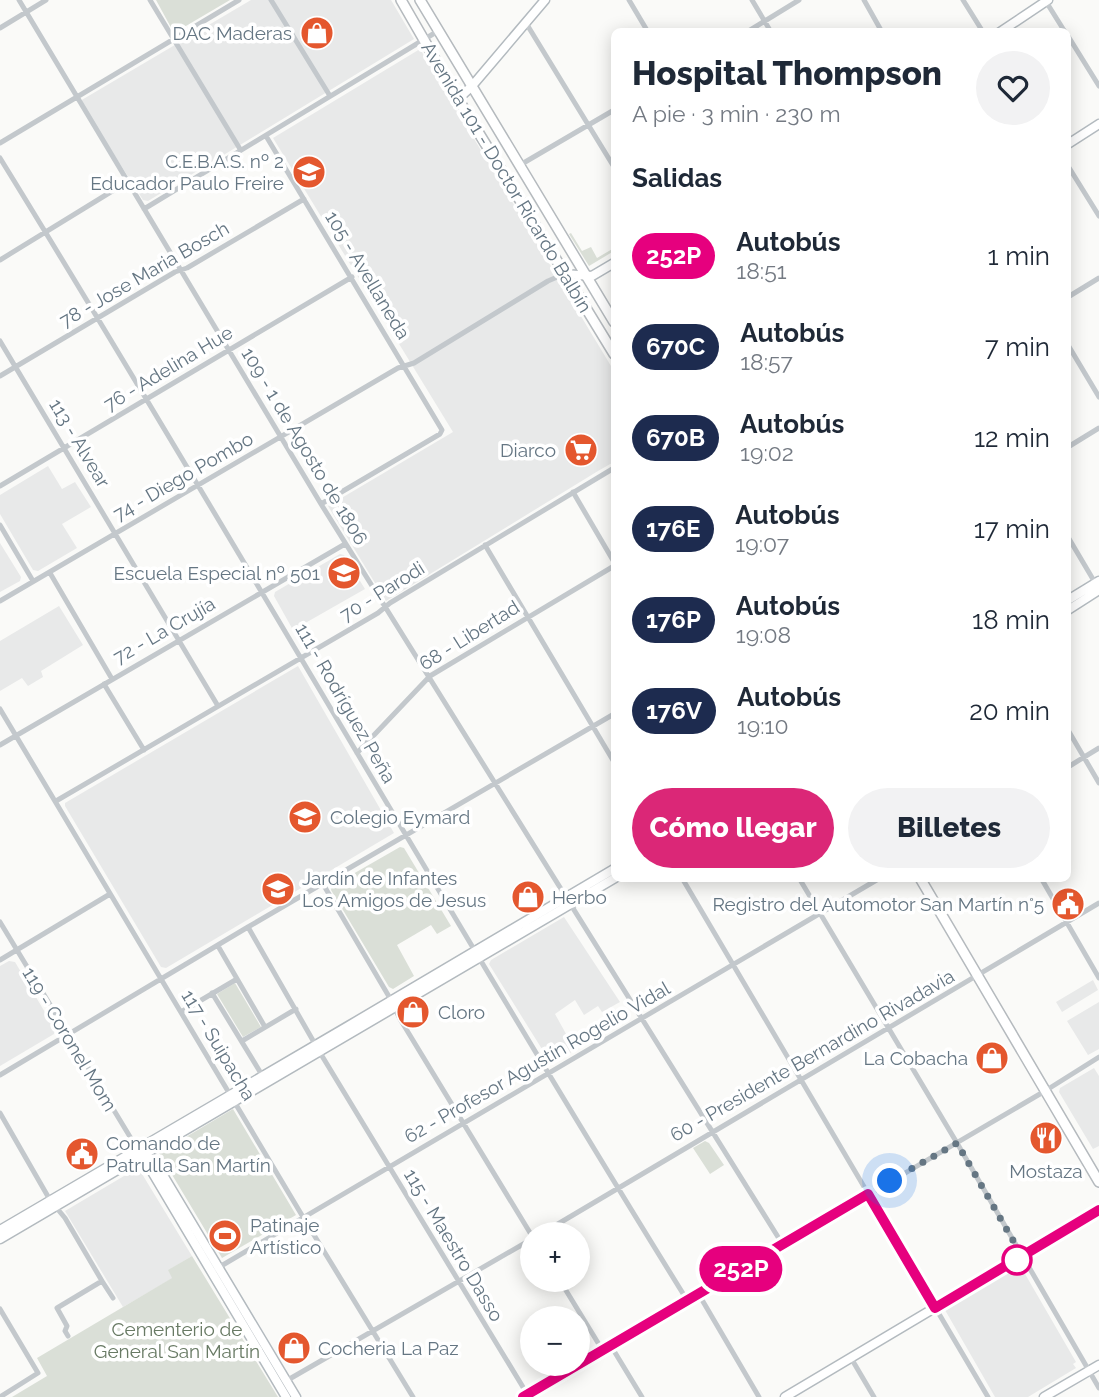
<!DOCTYPE html>
<html lang="es">
<head>
<meta charset="utf-8">
<style>
	:root { --surface:#fff; --page:#f2f2f3; --text:#1f2937; --muted:#747a83; --accent:#db2777 }
	body { margin:0; font-family:Raleway,sans-serif; background:var(--page); color:var(--text); height:100vh; display:flex; flex-direction:column; font-size:26px; white-space:nowrap }
	* { box-sizing:border-box; margin:0 }
	p { font-size:23px; color:var(--muted) }
	.icon { flex:none; width:38px; height:38px; fill:none; stroke:currentColor; stroke-width:2; stroke-linecap:round; stroke-linejoin:round }
	.map { position:relative; flex:1; overflow:hidden }
	.panel { position:absolute; left:611px; top:28px; width:460px; height:854px; display:flex; flex-direction:column; background:var(--surface); border-radius:10px; box-shadow:0 4px 18px #0003 }
	.panel>* { flex:none }
	.badge { padding:0 14px; border-radius:23px; font-size:24px; line-height:46px }
	.controls { position:absolute; left:520px; top:1222px; display:grid; gap:14px }
	.controls a { display:grid; place-items:center; width:70px; height:70px; border-radius:50%; background:var(--surface); box-shadow:0 4px 18px #0003; font-size:35px }
	.you { position:absolute; width:35px; height:35px; margin:-18px; border:5px solid #fff; border-radius:50%; background:#1a73e8; box-shadow:0 0 0 10px #1a73e833 }
	.map>.badge { position:absolute; translate:-50% -50%; box-shadow:0 0 0 4px #fff }
	h2 { padding:0 21px; font-size:26px; line-height:63px }
	.round { display:grid; place-items:center; flex:none; width:74px; height:74px; border-radius:37px; background:var(--page) }
	.summary { display:flex; align-items:center; justify-content:space-between; height:119px; padding:0 21px }
	h1 { font-size:33px; font-weight:800; line-height:52px }
	.action { display:flex; gap:14px; margin-top:auto; padding:14px 21px }
	.action a { flex:1; height:80px; border-radius:42px; background:var(--accent); color:#fff; font-size:28px; font-weight:800; line-height:80px; text-align:center }
	.action a+a { background:var(--page); color:var(--text) }
	ul { padding:0; list-style:none }
	li { display:flex; align-items:center; gap:21px; height:91px; padding:0 21px }
	li div { flex:1 }
	li b { display:block; font-size:26px }
	li em { font-style:normal }
	li .badge { min-width:77px; font-weight:700; text-align:center }
	.map>svg:first-child { display:block }
	.built { fill:#e8e9e9 }
	.green { fill:#dadfd7 }
	.lines { fill:none; stroke-linecap:round; stroke-linejoin:round }
	.secondary-casing { stroke:#b3babf; stroke-width:11 }
	.primary-casing { stroke:#b5babe; stroke-width:12 }
	.street { stroke:#c3c8cc; stroke-width:5 }
	.secondary { stroke:#fff; stroke-width:8 }
	.primary { stroke:#fff; stroke-width:9 }
	.line-casing { stroke:#fff; stroke-width:16 }
	.line { stroke:#e6007e; stroke-width:10 }
	.walk { stroke:#657683; stroke-width:7; stroke-dasharray:0 12.6 }
	.stop-dot { fill:#fff; stroke:#e6007e; stroke-width:3.5 }
	.labels { text-anchor:middle; stroke-width:7; stroke-linejoin:round; paint-order:stroke }
	.poi-label { font-size:19px; fill:#657683; stroke:#fff; text-anchor:start }
	.street-label { font-size:19px; fill:#657683; stroke:#fff }
	.park-label { font-size:19px; fill:#687a64; stroke:#fff }
</style>
</head>
<body>
<div class="map">
<svg width="1099" height="1397" viewBox="0 0 1099 1397">
	<rect width="100%" height="100%" fill="#fafaf8"/>
	<path class="built" d="M 251,0 L 391,0 L 414,39 L 148,201 L 143,200 L 80,101 Z
		M 420,49 L 614,371 L 614,467 L 612,463 L 598,471 L 386,601 L 328,506 L 453,432 L 273,138 Z
		M 48,466 L 62,489 L 75,482 L 91,507 L 62,524 L 77,548 L 38,571 L 33,570 L 0,514 L 0,495 Z
		M 0,543 L 21,577 L 20,581 L 0,592 Z
		M 340,554 L 344,555 L 365,589 L 293,630 L 274,596 L 275,592 Z
		M 59,606 L 83,645 L 41,671 L 43,677 L 28,686 L 22,678 L 0,691 L 0,641 Z
		M 298,666 L 394,833 L 166,968 L 161,967 L 65,806 L 65,803 Z
		M 564,917 L 620,1002 L 602,1012 L 598,1006 L 584,1015 L 575,1000 L 555,1014 L 575,1050 L 553,1063 L 550,1062 L 489,964 L 491,960 Z
		M 9,961 L 15,962 L 55,1029 L 54,1034 L 0,1066 L 0,966 Z
		M 1093,980 L 1098,990 L 1062,1012 L 1056,1002 Z
		M 1099,1002 L 1099,1049 L 1088,1055 L 1067,1021 Z
		M 1094,1068 L 1099,1076 L 1099,1146 L 1093,1149 L 1059,1092 L 1060,1088 Z
		M 136,1168 L 139,1169 L 192,1256 L 169,1270 L 173,1278 L 123,1307 L 65,1211 L 124,1176 L 128,1176 Z
		M 1017,1265 L 1021,1267 L 1076,1362 L 1073,1364 L 1076,1368 L 1028,1397 L 995,1397 L 945,1310 L 945,1306 Z"/>
	<path class="green" d="M 156,0 L 230,0 L 174,33 Z
		M 571,233 L 582,251 L 591,247 L 597,258 L 614,248 L 614,251 L 589,266 L 569,234 Z
		M 400,847 L 404,848 L 451,926 L 437,934 L 431,925 L 397,945 L 414,976 L 393,989 L 389,987 L 331,890 L 332,886 Z
		M 235,983 L 261,1027 L 243,1037 L 217,994 Z
		M 233,1109 L 296,1215 L 222,1258 L 159,1153 Z
		M 705,1141 L 709,1143 L 724,1165 L 710,1174 L 693,1148 Z
		M 192,1256 L 278,1397 L 12,1397 L 47,1376 L 37,1358 L 172,1278 L 168,1270 Z"/>
	<g class="lines">
		<defs>
			<path id="secondary" d="M 1000,32 L 1048,0
				M 458,99 L 472,86 L 545,0
				M 1068,144 L 1099,124
				M 564,274 L 592,276 L 614,263
				M 1068,600 L 1099,581
				M 1068,610 L 1099,590
				M 142,1155 L 154,1160 L 160,1170 L 296,1397
				M 142,1155 L 286,1397
				M 0,1230 C 205,1109 410,991 614,869
				M 0,1239 L 615,878
				M 785,1397 L 1099,1210
				M 1044,1397 L 1099,1365"/>
			<path id="primary" d="M 401,0 L 458,99 L 614,354
				M 420,0 L 614,322
				M 920,878 L 1099,1182"/>
		</defs>
		<use href="#secondary" class="secondary-casing"/>
		<use href="#primary" class="primary-casing"/>
		<path class="street" d="M 19,0 L 321,504 L 783,1245
			M 150,0 L 240,149
			M 271,0 L 330,96
			M 629,0 L 648,32
			M 752,0 L 771,32
			M 864,0 L 882,32
			M 963,0 L 983,32
			M 1045,0 L 1065,32
			M 526,23 L 614,167
			M 0,28 L 46,0
			M 747,32 L 799,0
			M 1068,36 L 1099,86
			M 266,136 L 442,430 L 440,434 L 321,504
			M 0,143 L 239,0
			M 0,158 C 233,536 453,923 687,1300
			M 520,165 L 614,110
			M 1068,166 L 1099,216
			M 144,209 L 438,31
			M 0,260 L 127,182
			M 1068,297 L 1099,278
			M 0,341 L 218,706
			M 1068,345 L 1099,397
			M 0,376 L 175,272 L 187,268 L 304,199
			M 1068,447 L 1099,428
			M 0,486 L 352,277
			M 573,492 L 614,562
			M 0,525 L 33,581
			M 1068,537 L 1097,586
			M 485,545 L 614,762
			M 50,573 L 112,679
			M 0,601 L 398,368 L 414,363 L 548,281 L 564,274
			M 104,684 L 144,750
			M 0,709 L 303,1217 L 413,1397
			M 1068,730 L 1099,783
			M 0,745 L 345,544
			M 357,753 L 430,676 L 614,566
			M 1068,767 L 1099,748
			M 56,801 L 378,613 L 390,603 L 614,468
			M 682,878 L 988,1397
			M 799,878 L 957,1143 L 1099,1388
			M 1041,878 L 1099,978
			M 323,884 L 391,1000 L 400,1019 L 532,1236
			M 0,922 L 138,1150
			M 248,927 L 319,1051 L 529,1397
			M 218,946 L 265,1027
			M 0,960 L 110,894
			M 212,993 L 262,1075
			M 181,1012 L 237,979
			M 242,1041 L 296,1009
			M 0,1075 L 248,927 L 614,714
			M 0,1113 L 50,1200 L 65,1218 L 102,1281 L 57,1308 L 67,1326 L 65,1331 L 68,1336
			M 541,1234 L 1099,903
			M 216,1269 L 880,878
			M 559,1279 L 603,1351
			M 102,1281 L 113,1298
			M 698,1293 L 759,1397
			M 0,1309 L 38,1373 L 0,1397
			M 611,1346 L 642,1397
			M 851,1358 L 874,1397
			M 286,1381 L 532,1239
			M 523,1397 L 1045,1091 L 1099,1057"/>
		<use href="#secondary" class="secondary"/>
		<use href="#primary" class="primary"/>
	</g>
	<g class="lines">
		<defs>
			<path id="line" d="M 523,1397 L 868,1194 L 935,1308 L 1099,1210"/>
		</defs>
		<use href="#line" class="line-casing"/>
		<use href="#line" class="line"/>
		<path class="walk" d="M 890,1181 L 957,1143 L 1022,1256 L 1013,1261 L 1017,1260"/>
	</g>
	<defs>
		<symbol id="shop-disc" viewBox="-11 -11 22 22"><circle r="9.5" fill="#e4572e" stroke="#fff"/><path d="M-5-2.5h2.3a2.7 3.5 0 0 1 5.4 0H5L5.5 6h-11ZM-1.5-2.5h3a1.5 2.3 0 0 0-3 0Z" fill="#fff"/></symbol>
		<symbol id="school-disc" viewBox="-11 -11 22 22"><circle r="9.5" fill="#e4572e" stroke="#fff"/><path d="M0-5L7-2L0 1L-7-2ZM-4 1L0 2.5L4 1V4Q0 6-4 4Z" fill="#fff"/></symbol>
		<symbol id="supermarket-disc" viewBox="-11 -11 22 22"><circle r="9.5" fill="#e4572e" stroke="#fff"/><path d="M-6-5.5h2.5l.6 2H6L4.5 2H-2.5L-4.4-4H-6ZM-1.5 3.2a1.3 1.3 0 1 0 .1 0ZM3 3.2a1.3 1.3 0 1 0 .1 0Z" fill="#fff"/></symbol>
		<symbol id="civic-disc" viewBox="-11 -11 22 22"><circle r="9.5" fill="#e4572e" stroke="#fff"/><path d="M-.6-6.5H3V-4.5H.6V-3L4-1V1h2V6H-6V1h2V-1L-.6-3ZM-1.2 2.5V6h2.4V2.5Z" fill="#fff"/></symbol>
		<symbol id="restaurant-disc" viewBox="-11 -11 22 22"><circle r="9.5" fill="#e4572e" stroke="#fff"/><path d="M-5-6h1v4h1v-4h1v4h1v-4h1v5L-1.5 .5V6h-2V.5L-5-1ZM5-6V6H3V1.5H1.5Q1.5-4 5-6Z" fill="#fff"/></symbol>
		<symbol id="stadium-disc" viewBox="-11 -11 22 22"><circle r="9.5" fill="#e4572e" stroke="#fff"/><path d="M0-5a6.5 5 0 1 0 0 10a6.5 5 0 1 0 0-10ZM-3.5-1.8h7v3.6h-7Z" fill="#fff"/></symbol>
	</defs>
	<g fill-rule="evenodd">
		<use href="#shop-disc" x="298" y="14" width="38" height="38"/>
		<use href="#school-disc" x="290" y="153" width="38" height="38"/>
		<use href="#supermarket-disc" x="562" y="431" width="38" height="38"/>
		<use href="#school-disc" x="325" y="554" width="38" height="38"/>
		<use href="#school-disc" x="286" y="798" width="38" height="38"/>
		<use href="#school-disc" x="259" y="870" width="38" height="38"/>
		<use href="#shop-disc" x="509" y="878" width="38" height="38"/>
		<use href="#civic-disc" x="1049" y="885" width="38" height="38"/>
		<use href="#shop-disc" x="394" y="993" width="38" height="38"/>
		<use href="#shop-disc" x="973" y="1039" width="38" height="38"/>
		<use href="#restaurant-disc" x="1027" y="1119" width="38" height="38"/>
		<use href="#civic-disc" x="63" y="1135" width="38" height="38"/>
		<use href="#stadium-disc" x="206" y="1217" width="38" height="38"/>
		<use href="#shop-disc" x="275" y="1329" width="38" height="38"/>
	</g>
	<circle class="stop-dot" cx="1017" cy="1260" r="14"/>
	<g class="labels">
		<g class="poi-label">
			<text x="292" y="40" text-anchor="end">DAC Maderas</text>
			<text x="284" y="168" text-anchor="end">C.E.B.A.S. nº 2<tspan x="284" dy="22">Educador Paulo Freire</tspan></text>
			<text x="556" y="457" text-anchor="end">Diarco</text>
			<text x="320" y="580" text-anchor="end">Escuela Especial nº 501</text>
			<text x="330" y="824">Colegio Eymard</text>
			<text x="302" y="885">Jardín de Infantes<tspan x="302" dy="22">Los Amigos de Jesus</tspan></text>
			<text x="552" y="904">Herbo</text>
			<text x="1044" y="911" text-anchor="end">Registro del Automotor San Martín n°5</text>
			<text x="438" y="1019">Cloro</text>
			<text x="968" y="1065" text-anchor="end">La Cobacha</text>
			<text x="106" y="1150">Comando de<tspan x="106" dy="22">Patrulla San Martín</tspan></text>
			<text x="1046" y="1178" text-anchor="middle">Mostaza</text>
			<text x="250" y="1232">Patinaje<tspan x="250" dy="22">Artístico</tspan></text>
			<text x="318" y="1355">Cocheria La Paz</text>
		</g>
		<g class="street-label">
			<text transform="translate(507 177) rotate(59)" y="7">Avenida 101 - Doctor Ricardo Balbín</text>
			<text transform="translate(144 274) rotate(-30)" y="7">78 - Jose Maria Bosch</text>
			<text transform="translate(368 275) rotate(59)" y="7">105 - Avellaneda</text>
			<text transform="translate(168 368) rotate(-31)" y="7">76 - Adelina Hue</text>
			<text transform="translate(80 443) rotate(59)" y="7">113 - Alvear</text>
			<text transform="translate(305 446) rotate(59)" y="7">109 - 1 de Agosto de 1806</text>
			<text transform="translate(183 476) rotate(-30)" y="7">74 - Diego Pombo</text>
			<text transform="translate(382 591) rotate(-32)" y="7">70 - Parodi</text>
			<text transform="translate(164 630) rotate(-30)" y="7">72 - La Crujía</text>
			<text transform="translate(469 635) rotate(-32)" y="7">68 - Libertad</text>
			<text transform="translate(346 703) rotate(60)" y="7">111 - Rodríguez Peña</text>
			<text transform="translate(70 1039) rotate(59)" y="7">119 - Coronel Mom</text>
			<text transform="translate(219 1045) rotate(59)" y="7">117 - Suipacha</text>
			<text transform="translate(812 1055) rotate(-30)" y="7">60 - Presidente Bernardino Rivadavia</text>
			<text transform="translate(537 1062) rotate(-30)" y="7">62 - Profesor Agustín Rogelio Vidal</text>
			<text transform="translate(454 1245) rotate(59)" y="7">115 - Maestro Dasso</text>
		</g>
		<g class="park-label">
			<text x="177" y="1336">Cementerio de<tspan x="177" dy="22">General San Martín</tspan></text>
		</g>
	</g>
</svg>
<div class="controls">
<a>+</a>
<a>−</a>
</div>
<div class="you" style="left:890px;top:1181px"></div>
<b class="badge" style="left:741px;top:1269px;background:#e6007e;color:#fff">252P</b>
<section class="panel">
<div class="summary"><div><h1>Hospital Thompson</h1><p>A pie · 3 min · 230 m</p></div><a class="round"><svg class="icon" aria-label="heart" viewBox="0 0 24 24"><path d="M12 20l-8-8c-3-5 5-10 8-4 3-6 11-1 8 4z"/></svg></a></div>
<h2>Salidas</h2>
<ul>
<li><span class="badge" style="background:#e6007e;color:#fff">252P</span><div><b>Autobús</b><p>18:51</p></div><em>1 min</em></li>
<li><span class="badge" style="background:#1d2b4f;color:#fff">670C</span><div><b>Autobús</b><p>18:57</p></div><em>7 min</em></li>
<li><span class="badge" style="background:#1d2b4f;color:#fff">670B</span><div><b>Autobús</b><p>19:02</p></div><em>12 min</em></li>
<li><span class="badge" style="background:#1d2b4f;color:#fff">176E</span><div><b>Autobús</b><p>19:07</p></div><em>17 min</em></li>
<li><span class="badge" style="background:#1d2b4f;color:#fff">176P</span><div><b>Autobús</b><p>19:08</p></div><em>18 min</em></li>
<li><span class="badge" style="background:#1d2b4f;color:#fff">176V</span><div><b>Autobús</b><p>19:10</p></div><em>20 min</em></li>
</ul>
<div class="action"><a>Cómo llegar</a><a>Billetes</a></div>
</section>
</div>
</body>
</html>
